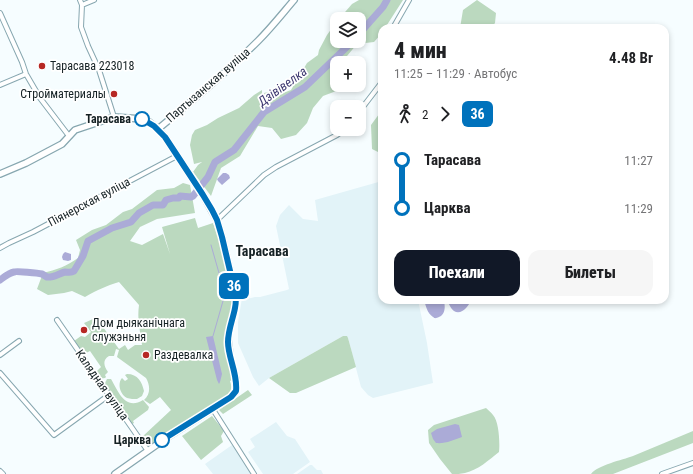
<!DOCTYPE html>
<html lang="ru">
<head>
<meta charset="utf-8">
<style>
	:root { --surface:#fff; --page:#f6f6f6; --text:#202124; --muted:#757577; --accent:#111827 }
	body { margin:0; font-family:"Roboto Condensed",sans-serif; background:var(--page); color:var(--text); height:100vh; display:flex; flex-direction:column; font-size:15px; white-space:nowrap }
	* { box-sizing:border-box; margin:0 }
	p { font-size:13px; color:var(--muted) }
	.icon { flex:none; width:22px; height:22px; fill:none; stroke:currentColor; stroke-width:2; stroke-linecap:round; stroke-linejoin:round }
	.map { position:relative; flex:1; overflow:hidden }
	.panel { position:absolute; left:378px; top:24px; width:291px; height:280px; display:flex; flex-direction:column; background:var(--surface); border-radius:12px; box-shadow:0 2px 6px #0003 }
	.panel>* { flex:none }
	.badge { padding:0 8px; border-radius:6px; font-size:14px; line-height:26px }
	.fabs { position:absolute; left:330px; top:12px; display:grid; gap:8px }
	.fabs a { display:grid; place-items:center; width:36px; height:36px; border-radius:8px; background:var(--surface); box-shadow:0 2px 6px #0003; font-size:20px }
	.map>.badge { position:absolute; translate:-50% -50%; box-shadow:0 0 0 2px #fff }
	.legs { display:flex; align-items:center; gap:6px; height:44px; padding:0 16px; font-size:13px }
	.legs p { margin-inline-start:auto }
	.head { display:flex; align-items:center; justify-content:space-between; height:68px; padding:0 16px }
	h1 { font-size:22px; font-weight:800; line-height:30px }
	.action { display:flex; gap:8px; margin-top:auto; padding:8px 16px }
	.action a { flex:1; height:46px; border-radius:12px; background:var(--accent); color:#fff; font-size:16px; font-weight:800; line-height:46px; text-align:center }
	.action a+a { background:var(--page); color:var(--text) }
	ul { padding:0 16px; list-style:none }
	li { display:flex; align-items:center; gap:14px; height:48px; font-size:15px }
	li i { display:grid; place-items:center; width:6px; height:100%; margin:0 5px; background:currentColor }
	li i::after { content:''; width:10px; height:10px; margin:-5px; border:3px solid; border-radius:50%; background:var(--surface) }
	li p { margin-inline-start:auto }
	li:first-child i { background:linear-gradient(#0000 50%,currentColor 0) }
	li:last-child i { background:linear-gradient(currentColor 50%,#0000 0) }
	.map>svg:first-child { display:block }
	.built { fill:#e2f3f8 }
	.green { fill:#bbd9bf }
	.water { fill:#ababd7 }
	.lines { fill:none; stroke-linecap:round; stroke-linejoin:round }
	.stream { stroke:#ababd7; stroke-width:1 }
	.river { stroke:#ababd7; stroke-width:7 }
	.street-casing { stroke:#87a7b0; stroke-width:6 }
	.secondary-casing { stroke:#87a7b0; stroke-width:8 }
	.street { stroke:#fff; stroke-width:4 }
	.secondary { stroke:#fff; stroke-width:5.5 }
	.line-1-casing { stroke:#fff; stroke-width:9 }
	.line-1 { stroke:#0072bc; stroke-width:6 }
	.poi-dot { fill:#b62723; stroke:#fff; stroke-width:1.5 }
	.stop-1-dot { fill:#fff; stroke:#0072bc; stroke-width:2 }
	.labels { text-anchor:middle; stroke-width:3.5; stroke-linejoin:round; paint-order:stroke }
	.poi-label { font-size:12px; fill:#152124; stroke:#fff; text-anchor:start }
	.street-label { font-size:12px; fill:#152124; stroke:#fff }
	.stop-label { font-size:12px; font-weight:bold; fill:#152124; stroke:#fff; text-anchor:end }
	.water-label { font-size:13px; font-style:italic; fill:#3d3870; stroke:#fff }
	.quarter-label { font-size:14px; font-weight:bold; fill:#152124; stroke:#fff }
</style>
</head>
<body>
<div class="map">
<svg width="693" height="474" viewBox="0 0 693 474">
	<rect width="100%" height="100%" fill="#f6fdff"/>
	<path class="built" d="M 382,181 L 382,300 L 418,300 L 427,343 L 433,383 L 373,398 L 368,395 L 361,387 L 348,338 L 343,336 L 269,378 L 259,386 L 253,377 L 238,343 L 238,322 L 242,298 L 247,299 L 255,297 L 260,297 L 287,290 L 289,289 L 276,226 L 280,215 L 289,205 L 303,219 L 318,221 L 315,200 Z
		M 276,422 L 287,436 L 295,439 L 310,462 L 293,474 L 263,474 L 248,452 L 255,447 L 250,439 Z
		M 232,445 L 252,474 L 213,474 L 205,464 Z
		M 310,465 L 312,465 L 317,470 L 321,470 L 323,474 L 297,474 Z"/>
	<path class="green" d="M 359,0 L 403,0 L 385,28 L 382,28 L 382,33 L 374,42 L 357,44 L 342,62 L 342,63 L 337,63 L 337,85 L 341,85 L 339,90 L 323,96 L 313,108 L 307,123 L 296,135 L 281,139 L 272,128 L 258,126 L 240,156 L 221,168 L 211,196 L 193,172 L 198,165 L 202,162 L 194,164 L 190,145 L 192,135 L 195,130 L 207,125 L 218,118 L 239,108 L 254,95 L 262,90 L 262,98 L 264,93 L 277,90 L 283,93 L 291,90 L 307,63 L 318,55 L 319,50 L 327,35 L 337,21 L 337,41 L 359,41 L 359,19 L 339,19 L 352,4 Z
		M 477,0 L 496,13 L 495,23 L 491,28 L 460,28 L 463,10 Z
		M 382,98 L 382,154 L 372,149 L 371,125 L 382,110 L 379,99 Z
		M 183,183 L 190,185 L 195,213 L 157,219 L 140,227 L 130,241 L 142,245 L 163,234 L 170,254 L 162,227 L 195,218 L 198,228 L 213,223 L 220,243 L 232,293 L 232,308 L 224,340 L 225,350 L 232,380 L 230,381 C 233,389 230,394 224,399 L 163,439 L 158,439 L 148,446 L 142,438 L 142,437 L 171,410 L 160,397 L 150,404 L 144,400 C 151,394 150,385 146,378 L 117,357 L 119,350 L 116,349 L 114,356 L 109,356 C 102,360 104,366 108,372 L 105,375 L 106,377 L 105,378 L 98,379 L 95,375 L 96,372 L 101,367 L 90,351 L 84,354 L 74,341 L 81,336 L 85,337 L 91,332 L 84,323 L 93,319 L 97,325 L 100,323 L 119,349 L 125,345 L 128,350 L 135,345 L 142,345 C 140,330 137,320 139,305 L 119,282 C 106,286 97,290 85,297 L 72,291 L 64,293 L 48,295 L 37,289 L 43,273 C 56,270 67,266 78,258 L 80,250 L 76,240 L 92,230 L 106,225 L 123,212 L 132,209 L 157,190 L 174,188 Z
		M 343,336 L 347,336 L 348,338 L 356,367 L 296,393 L 290,393 L 269,378 Z
		M 127,374 C 138,374 142,382 144,391 L 142,396 L 137,399 C 134,399 130,399 127,398 C 120,394 117,384 122,378 L 125,381 L 128,379 L 125,375 Z
		M 107,379 L 111,379 C 118,391 125,411 143,400 L 149,407 L 148,410 L 133,421 L 134,423 L 132,424 L 104,385 Z
		M 248,390 L 252,395 L 223,414 L 219,410 Z
		M 486,408 C 488,410 491,412 493,415 C 499,421 500,443 499,452 C 489,460 478,470 465,473 C 461,474 456,474 452,474 L 440,459 L 429,443 L 428,430 L 434,425 Z
		M 212,416 L 224,431 L 221,436 L 223,442 L 201,460 L 182,436 Z
		M 693,431 L 693,443 L 613,474 L 591,474 C 598,465 622,460 633,456 C 653,448 673,439 693,431 Z"/>
	<path class="water" d="M 223,173 L 226,173 L 229,175 L 230,178 L 222,185 L 218,181 L 217,179 Z
		M 65,252 L 71,254 L 71,260 L 68,261 L 63,260 L 62,257 L 63,254 Z
		M 424,300 L 444,300 C 445,306 446,314 439,317 C 436,318 436,319 433,317 C 427,313 426,306 424,300 Z
		M 447,300 L 471,300 C 469,306 461,316 454,311 C 451,309 449,304 447,300 Z
		M 213,336 L 222,374 L 220,382 L 219,384 L 217,380 L 206,337 Z
		M 455,424 L 459,425 L 462,437 C 454,440 445,444 436,443 L 433,439 L 431,433 L 437,429 Z"/>
	<g class="lines">
		<path class="stream" d="M 211,245 L 225,294 L 213,336"/>
		<path class="river" d="M 359,34 L 383,7 L 387,0
			M 0,280 C 4,277 9,273 14,272 C 16,271 38,273 42,274 C 44,275 45,276 47,277 C 53,278 60,273 65,272 C 69,272 71,273 74,271 L 83,256 L 88,241 L 112,228 L 131,222 L 139,213 L 153,205 L 163,205 L 166,200 L 173,198 L 179,198 L 180,196 L 191,197 L 193,196 L 208,177 L 215,162 L 234,150 L 264,112 L 305,87 L 353,41"/>
		<defs>
			<path id="street" d="M 80,0 L 82,5 L 81,27 L 88,46 L 99,70 L 114,117
				M 82,5 L 94,0
				M 0,13 L 22,62 L 26,74 L 40,98 L 69,136
				M 393,28 L 409,0
				M 0,85 L 26,74
				M 359,112 L 382,82
				M 217,220 L 264,175 L 276,167 L 337,135 L 345,129
				M 0,248 L 9,243 L 33,232 L 177,156
				M 57,320 L 148,451
				M 0,355 L 19,341
				M 0,373 L 54,435 L 109,395
				M 212,408 L 254,474
				M 0,471 L 3,474
				M 662,474 L 693,463"/>
			<path id="secondary" d="M 158,129 C 192,101 226,73 258,41 C 271,28 282,14 294,0
				M 0,174 L 26,163 L 62,144 L 75,130 L 114,117 L 142,119 L 149,122 L 158,129 L 165,137 L 203,195 L 217,220 L 222,237 L 235,292 L 235,307 L 229,331 L 228,339 L 230,357 L 236,380 L 236,391 L 231,397 L 169,436 L 115,474"/>
		</defs>
		<use href="#street" class="street-casing"/>
		<use href="#secondary" class="secondary-casing"/>
		<use href="#street" class="street"/>
		<use href="#secondary" class="secondary"/>
	</g>
	<g class="lines">
		<defs>
			<path id="line-1" d="M 142,119 L 154,126 L 165,137 L 203,195 L 212,210 L 217,220 L 222,237 L 235,292 C 236,297 236,303 235,308 C 233,319 228,330 228,342 C 228,358 238,374 236,391 L 231,397 L 162,440"/>
		</defs>
		<use href="#line-1" class="line-1-casing"/>
		<use href="#line-1" class="line-1"/>
	</g>
	<g class="poi-dot">
		<circle cx="42" cy="66" r="4"/>
		<circle cx="114" cy="94" r="4"/>
		<circle cx="84" cy="330" r="4"/>
		<circle cx="146" cy="355" r="4"/>
	</g>
	<g class="stop-1-dot">
		<circle cx="142" cy="119" r="7"/>
		<circle cx="162" cy="440" r="7"/>
	</g>
	<g class="labels">
		<g class="poi-label">
			<text x="50" y="70">Тарасава 223018</text>
			<text x="106" y="98" text-anchor="end">Стройматериалы</text>
			<text x="92" y="327">Дом дыяканічнага<tspan x="92" dy="14">служэньня</tspan></text>
			<text x="154" y="359">Раздевалка</text>
		</g>
		<g class="street-label">
			<text transform="translate(208 85) rotate(-41)" y="4">Партызанская вуліца</text>
			<text transform="translate(89 202) rotate(-28)" y="4">Піянерская вуліца</text>
			<text transform="translate(102 385) rotate(55)" y="4">Калядная вуліца</text>
		</g>
		<g class="stop-label">
			<text x="131" y="123">Тарасава</text>
			<text x="151" y="444">Царква</text>
		</g>
		<g class="water-label">
			<text transform="translate(282 86) rotate(-36)" y="5">Дзівівелка</text>
		</g>
		<g class="quarter-label">
			<text x="262" y="256">Тарасава</text>
		</g>
	</g>
</svg>
<div class="fabs">
<a><svg class="icon" aria-label="layers" viewBox="0 0 24 24"><path d="M12 4l9 5-9 5-9-5zM3 14l9 5 9-5"/></svg></a>
<a>+</a>
<a>−</a>
</div>
<b class="badge" style="left:234px;top:286px;background:#0072bc;color:#fff">36</b>
<section class="panel">
<div class="head"><div><h1>4 мин</h1><p>11:25 – 11:29 · Автобус</p></div><b>4.48 Br</b></div>
<div class="legs"><svg class="icon" aria-label="walk" viewBox="0 0 24 24"><circle cx="13" cy="4" r="2"/><path d="M13 8l-2 6 4 7M11 14l-3 7M7 12l3-4h3l4 4"/></svg>2<svg class="icon" aria-label="forward" viewBox="0 0 24 24"><path d="M9 5l7 7-7 7"/></svg><b class="badge" style="background:#0072bc;color:#fff">36</b></div>
<ul>
<li><i style="color:#0072bc"></i><b>Тарасава</b><p>11:27</p></li>
<li><i style="color:#0072bc"></i><b>Царква</b><p>11:29</p></li>
</ul>
<div class="action"><a>Поехали</a><a>Билеты</a></div>
</section>
</div>
</body>
</html>
